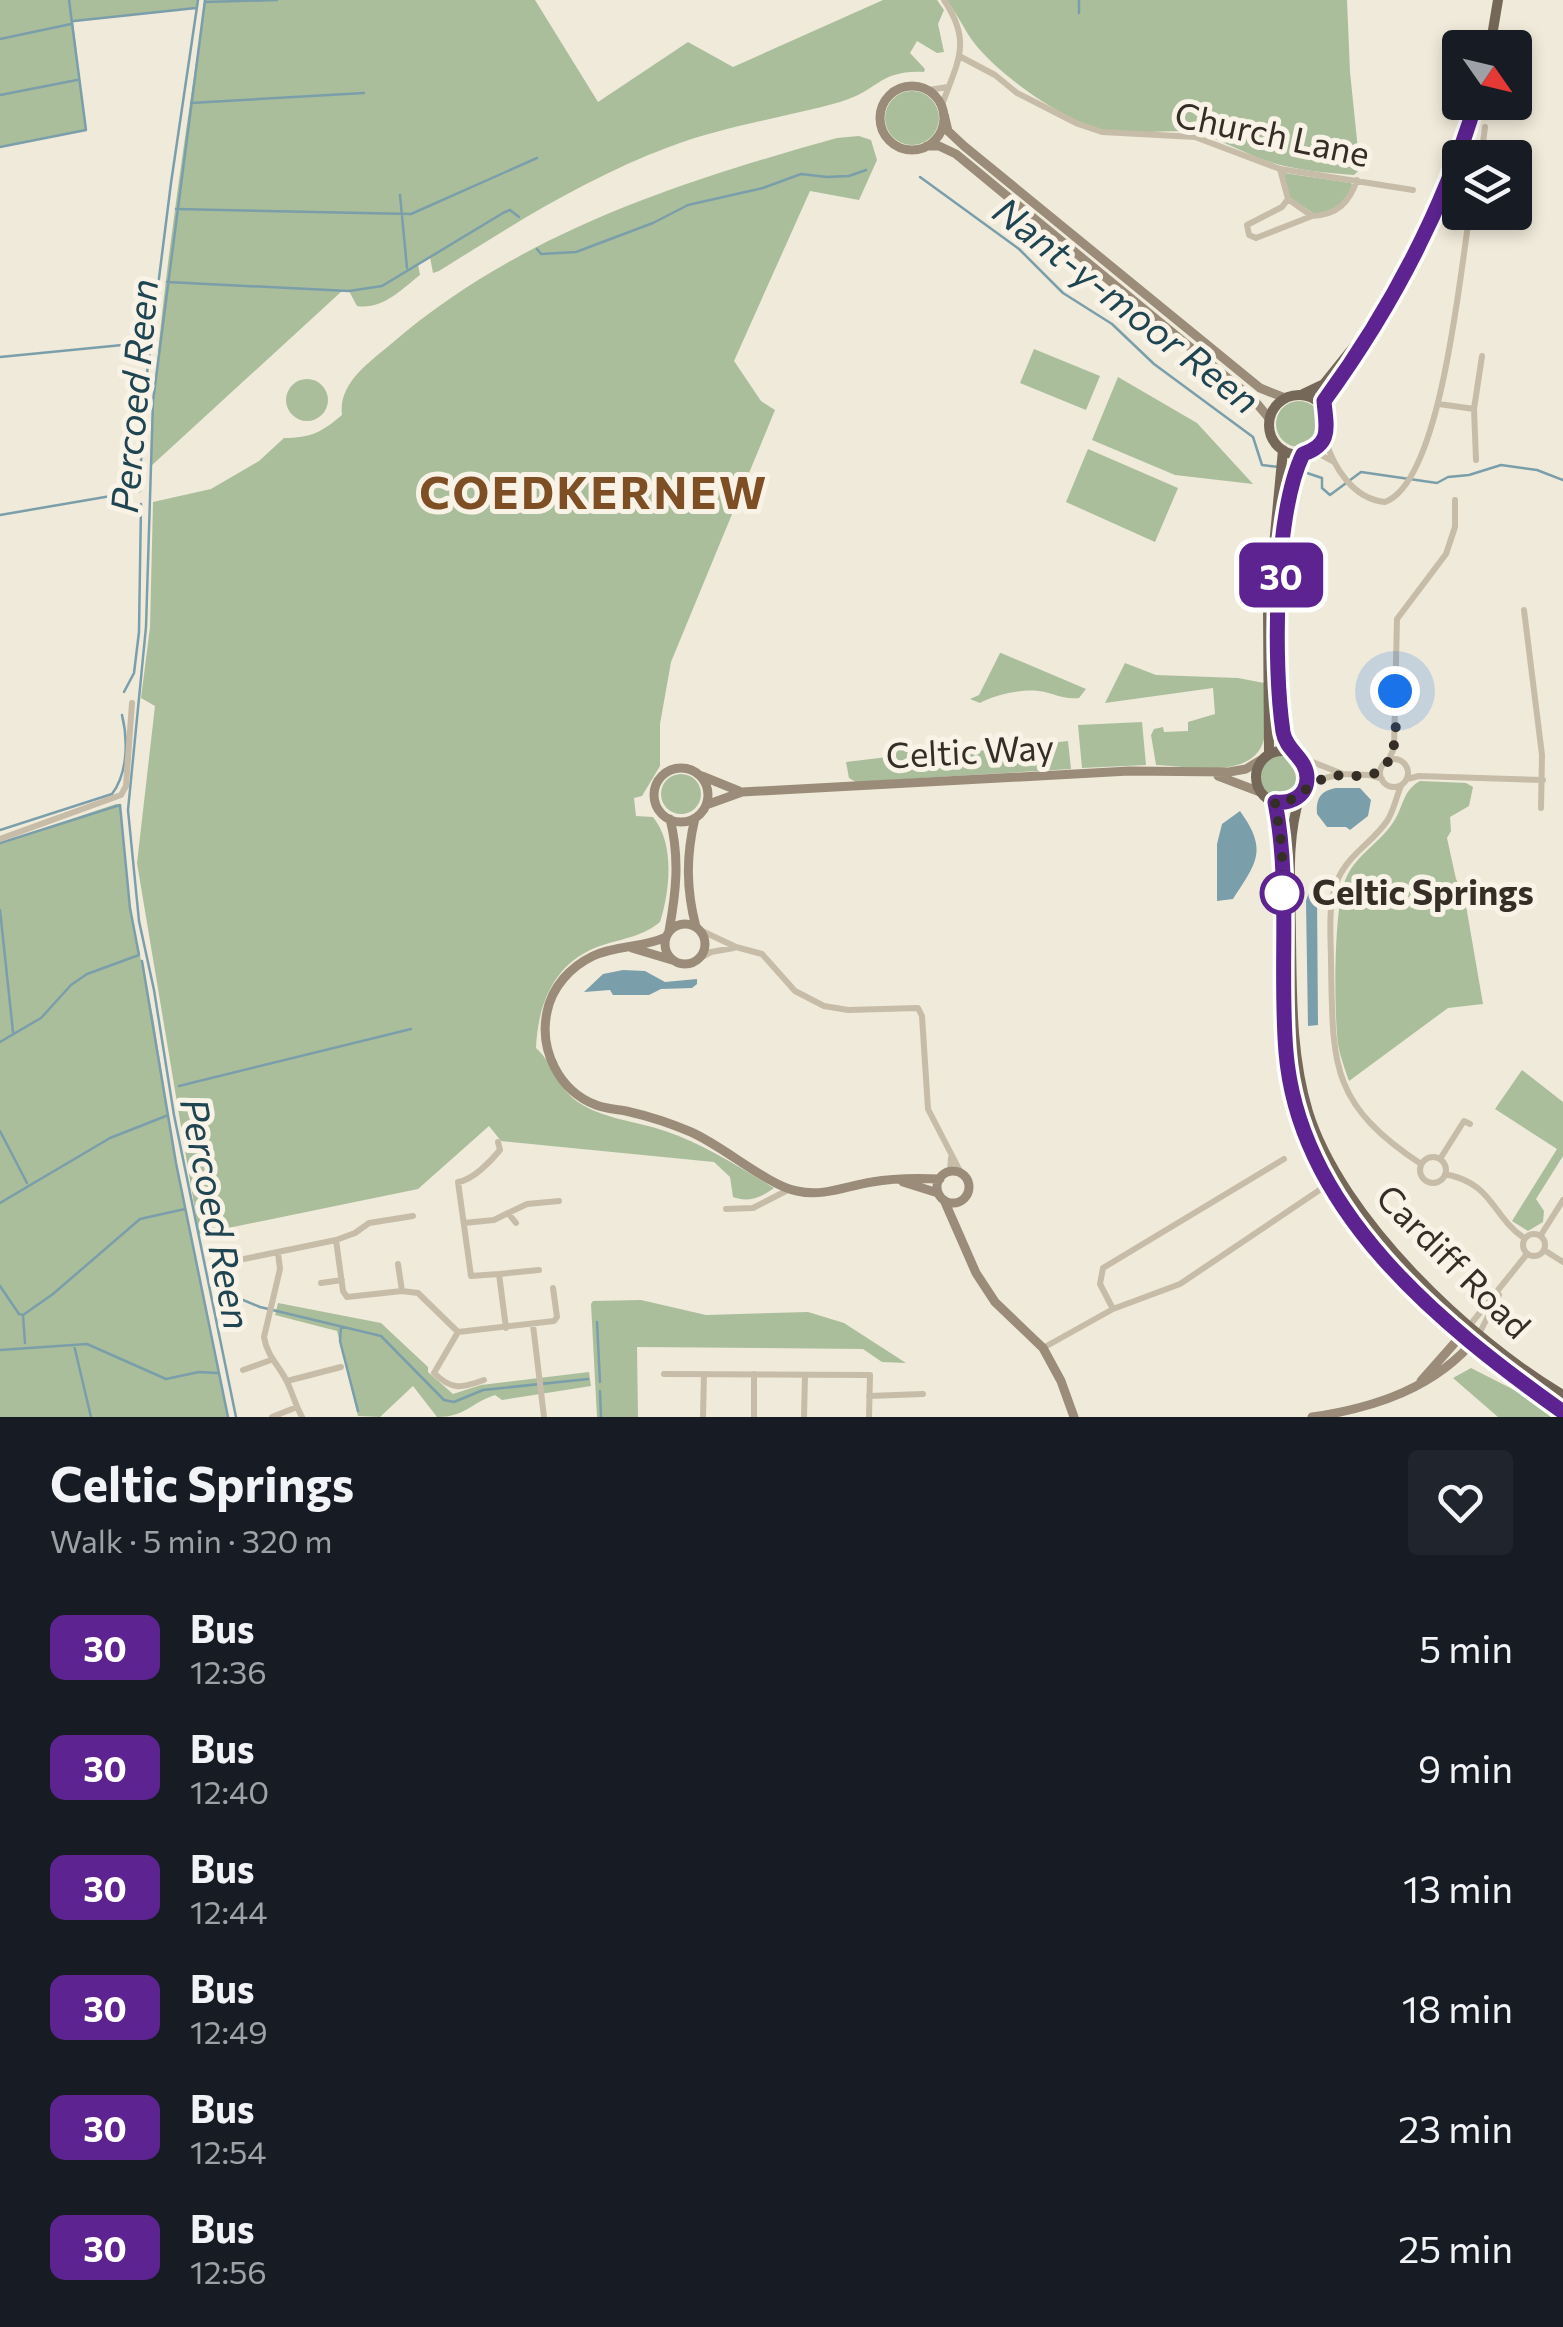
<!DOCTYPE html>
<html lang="en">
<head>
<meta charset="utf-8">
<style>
	:root { --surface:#171b24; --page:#20242c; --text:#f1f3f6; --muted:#9ea1a6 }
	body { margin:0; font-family:Commissioner,sans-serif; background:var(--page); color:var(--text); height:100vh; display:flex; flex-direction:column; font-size:38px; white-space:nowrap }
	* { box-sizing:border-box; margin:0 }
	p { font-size:32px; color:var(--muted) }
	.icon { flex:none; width:55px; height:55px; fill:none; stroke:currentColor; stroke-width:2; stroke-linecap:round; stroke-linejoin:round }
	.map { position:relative; height:1417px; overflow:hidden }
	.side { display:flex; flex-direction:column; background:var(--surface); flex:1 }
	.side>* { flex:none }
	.badge { padding:0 20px; border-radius:15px; font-size:35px; line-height:65px }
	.needle { width:65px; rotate:124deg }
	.tools { position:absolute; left:1442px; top:30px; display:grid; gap:20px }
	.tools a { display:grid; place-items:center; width:90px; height:90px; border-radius:10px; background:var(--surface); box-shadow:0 5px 15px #0003; font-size:50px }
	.you { position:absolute; width:50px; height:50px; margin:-25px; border:8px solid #fff; border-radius:50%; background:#1a73e8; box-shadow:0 0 0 15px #1a73e833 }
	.map>.badge { position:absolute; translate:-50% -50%; box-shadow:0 0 0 5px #fff }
	.round { display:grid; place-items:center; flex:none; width:105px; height:105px; border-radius:10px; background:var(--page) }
	.headline { display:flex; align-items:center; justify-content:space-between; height:170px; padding:0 50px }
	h1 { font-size:48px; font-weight:700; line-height:75px }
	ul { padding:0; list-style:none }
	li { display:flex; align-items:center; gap:30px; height:120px; padding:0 50px }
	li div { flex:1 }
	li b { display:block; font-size:38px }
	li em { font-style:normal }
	li .badge { min-width:110px; font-weight:700; text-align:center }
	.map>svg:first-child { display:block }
	.green { fill:#aabe9b }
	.water { fill:#7b9eab }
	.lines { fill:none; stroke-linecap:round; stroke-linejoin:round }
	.stream { stroke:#7b9eab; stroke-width:2.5 }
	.street { stroke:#c7bca7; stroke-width:6 }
	.secondary { stroke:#9a8c78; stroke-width:9 }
	.primary { stroke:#756859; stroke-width:10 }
	.line-casing { stroke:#fff; stroke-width:22 }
	.line { stroke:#5d2491; stroke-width:15 }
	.walk { stroke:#342e27; stroke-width:10; stroke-dasharray:0 18 }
	.stop-dot { fill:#fff; stroke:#5d2491; stroke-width:5 }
	.labels { text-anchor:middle; stroke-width:10; stroke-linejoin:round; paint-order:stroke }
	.street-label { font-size:35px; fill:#342e27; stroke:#f8f3e6 }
	.stop-label { font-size:35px; font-weight:bold; fill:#342e27; stroke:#f8f3e6; text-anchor:start }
	.water-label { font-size:38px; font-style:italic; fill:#1f4452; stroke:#f8f3e6 }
	.district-label { font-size:45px; font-weight:bold; letter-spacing:2.5px; fill:#7e4e25; stroke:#f8f3e6 }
</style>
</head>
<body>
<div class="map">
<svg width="1563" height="1417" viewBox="0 0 1563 1417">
	<rect width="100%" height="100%" fill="#f0eada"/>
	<path class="green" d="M 0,0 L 198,0 L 197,8 L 73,21 L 86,130 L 0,147 Z
		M 205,0 L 535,0 L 598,102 L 688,42 L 733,67 L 883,0 L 937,0 L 944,10 L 938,24 L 944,52 L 937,53 L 917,41 L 910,53 L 925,69 L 924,72 C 878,70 879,91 840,102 C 783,118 724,126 669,147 C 586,178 514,224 439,271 L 433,273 L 430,257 L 418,264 L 420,275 C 401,290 382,310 357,306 L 349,291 L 342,291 L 150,467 C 157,310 183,155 205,0 Z
		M 946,0 L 1347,0 L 1350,72 L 1360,169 L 1354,175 C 1325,173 1292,170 1264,160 C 1241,152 1216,136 1192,133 C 1165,128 1136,136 1108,131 C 1068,124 1001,77 975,44 C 964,30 958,14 946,0 Z
		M885 118a27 27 0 1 1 54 0a27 27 0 1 1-54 0Z
		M 859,136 L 871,140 L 877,160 L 859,200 L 810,191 L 734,361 L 761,401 L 775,410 L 671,662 L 660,724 L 660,766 L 642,796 L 634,798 L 636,816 L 653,817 C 675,844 670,890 660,922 C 643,936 625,938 603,945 C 556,960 538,1001 536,1048 C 553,1063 557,1088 578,1102 C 603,1119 636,1121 665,1131 C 704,1144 739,1167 774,1188 C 762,1197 748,1203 733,1197 L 730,1177 L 714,1162 L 501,1141 L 489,1126 L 418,1189 L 199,1234 L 137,863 L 155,706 L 141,698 L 150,627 L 153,502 L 211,489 L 259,461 L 284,438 C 311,438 322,432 342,415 C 338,383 370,362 391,344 C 518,234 679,182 837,138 Z
		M 1284,173 L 1351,183 L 1353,187 L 1338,208 L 1316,215 L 1289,197 Z
		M 1034,349 L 1100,376 L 1086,410 L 1020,383 Z
		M 1118,377 L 1197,423 L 1253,484 L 1175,475 L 1092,440 Z
		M286 400a21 21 0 1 1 42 0a21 21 0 1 1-42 0Z
		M1276 424a23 23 0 1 1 46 0a23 23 0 1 1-46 0Z
		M 1088,449 L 1178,488 L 1155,542 L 1066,502 Z
		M 1000,653 L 1001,653 L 1086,689 L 1079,698 C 1062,700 1052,692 1038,691 C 1021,689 994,695 980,703 L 970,699 L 979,695 Z
		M 1125,663 L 1156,675 L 1238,678 L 1264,683 C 1264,700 1268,723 1264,739 C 1254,781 1187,766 1156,765 L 1151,735 L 1154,729 L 1163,727 L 1164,732 L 1188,731 L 1188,722 L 1215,714 L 1213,688 L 1105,703 Z
		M 1142,722 L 1146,765 L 1082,768 L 1078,725 Z
		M 1068,741 L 1071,769 L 856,782 L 849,778 L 846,762 L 896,756 L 896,749 L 913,747 L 915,758 Z
		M1260 776a21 21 0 1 1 42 0a21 21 0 1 1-42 0Z
		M661 794a20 20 0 1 1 40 0a20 20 0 1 1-40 0Z
		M 1420,781 L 1466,783 L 1473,787 L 1469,806 L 1450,817 L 1451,831 L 1447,838 L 1456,879 L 1464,894 L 1483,1004 L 1448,1008 L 1349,1081 C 1345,1069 1340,1056 1338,1044 C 1334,1013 1333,902 1347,876 C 1357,855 1379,843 1392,824 C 1404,808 1401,792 1420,781 Z
		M 116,804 L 120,805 L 130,908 L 153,1017 L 176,1163 L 228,1417 L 0,1417 L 0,843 Z
		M 1522,1070 L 1563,1102 L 1563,1156 L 1536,1199 L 1544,1211 L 1543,1222 L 1528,1231 L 1512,1221 L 1557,1149 L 1495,1109 Z
		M 641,1300 L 706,1315 L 808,1312 L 844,1323 L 906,1363 L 882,1362 L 863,1349 L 637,1347 L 638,1417 L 597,1417 L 591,1304 L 593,1301 Z
		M 278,1303 L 381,1323 L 428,1367 L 428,1372 L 453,1394 L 481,1385 L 589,1372 L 591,1386 L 502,1400 L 495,1395 C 469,1404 465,1417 437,1417 L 413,1386 L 380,1417 L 358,1416 L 337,1331 L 275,1315 Z
		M 1471,1368 L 1522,1394 L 1556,1417 L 1498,1417 L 1453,1378 Z"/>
	<path class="water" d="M 1336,788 L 1360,788 L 1371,800 L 1368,816 L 1350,830 L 1346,827 L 1327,827 L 1317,814 C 1316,799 1320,791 1336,788 Z
		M 1240,811 C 1268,850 1257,862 1233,899 L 1217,901 L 1217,844 L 1222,824 Z
		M 1309,892 L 1317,893 L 1318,1025 L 1308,1026 L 1306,901 Z
		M 623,970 L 645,971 L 665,982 L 697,979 L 697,984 L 692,988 L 661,989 L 649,995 L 613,995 L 610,990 L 584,992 L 603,974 Z"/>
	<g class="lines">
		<path class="stream" d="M 205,0 L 153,401 L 146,627 L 128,810 L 139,921 L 154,990 L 174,1115 L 236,1417
			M 1079,0 L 1079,13
			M 205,2 L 277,0
			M 74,21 L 196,8
			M 0,39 L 71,24
			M 0,95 L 77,80
			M 191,103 L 364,93
			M 0,147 L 86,130 L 69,0
			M 920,177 L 1019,249 L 1063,293 L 1112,324 L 1154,364 L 1253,437 L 1262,465 L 1279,467
			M 400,195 L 407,268
			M 176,209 L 411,214 L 537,158
			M 537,249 L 541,254 L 576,252 L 653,223 L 688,205 L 763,188 L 801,174 L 827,177 L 849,176 L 866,170
			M 167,282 L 349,291 L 382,286 L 503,213 L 510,210 L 519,217
			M 0,357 L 153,342
			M 1301,471 L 1322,478 L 1322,488 L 1330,495 L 1361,472 L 1437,483 L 1448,477 L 1469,475 L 1501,465 L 1537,470 L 1563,480
			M 0,515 L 140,491 L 143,405 L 171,183 L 198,0
			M 124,692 L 134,673 L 139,632 L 141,504
			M 0,830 L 112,794 C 128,773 128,739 122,715
			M 0,843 L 120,805 L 130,908 L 139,955 L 87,974 L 71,985 L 41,1018 L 0,1042
			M 0,910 L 13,1032
			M 142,961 L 176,1163 L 228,1417
			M 179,1086 L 411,1029
			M 0,1131 L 27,1183
			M 0,1203 L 110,1138 L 166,1116
			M 0,1286 L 19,1314 L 23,1315 L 53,1294 L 140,1219 L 185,1209
			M 212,1287 L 260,1307 L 381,1336 L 444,1400 L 454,1402 L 483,1390 L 588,1379
			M 23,1316 L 25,1343
			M 597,1322 L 600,1382
			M 341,1327 L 340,1341 L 358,1411
			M 74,1345 L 91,1417
			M 0,1350 L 87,1344 L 166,1379 L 199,1372 L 217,1373
			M 600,1391 L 601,1417"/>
		<path class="street" d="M 961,57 L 995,75 L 1017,93 L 1078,124 L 1102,132 L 1195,137 L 1280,169 L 1413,190
			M 928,90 L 948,87
			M 942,105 C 957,62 973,43 944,0
			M 1481,158 L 1485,127
			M 1280,169 L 1288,199 L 1312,216 C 1337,215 1349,203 1357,180
			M 1288,199 L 1282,207 L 1247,225 L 1249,235 L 1256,238 L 1312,216
			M 1439,404 L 1474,409
			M 1325,438 C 1333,467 1353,499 1385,502 C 1442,481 1460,270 1470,212
			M 1314,451 L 1332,461
			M 1476,460 L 1474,409 L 1482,356
			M 1524,610 L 1542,755 L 1541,808
			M 1297,756 L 1343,774 L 1369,775 L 1382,779
			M1380 773a14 14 0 1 1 28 0a14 14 0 1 1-28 0Z
			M 1388,761 L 1394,748 L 1397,619 L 1446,554 L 1455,527 L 1455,500
			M 1407,779 L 1419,776 L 1543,780
			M 1401,786 C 1396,797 1394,811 1387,821 C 1373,842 1349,854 1338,879 C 1327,904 1331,936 1331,962 C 1333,1064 1329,1103 1421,1164
			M 1305,789 L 1321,779 L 1342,774
			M 0,839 L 121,795 L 126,786 L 132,703
			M 700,930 L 736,947 L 762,954 L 795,991 L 824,1006 L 848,1010 L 918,1008 L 922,1016 L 928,1109 L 961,1173
			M 700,958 L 711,952 L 734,948
			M 498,1142 L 500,1150 C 491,1161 473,1180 458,1182 L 471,1276 L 499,1274 L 506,1328
			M1420 1170a13 13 0 1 1 26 0a13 13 0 1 1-26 0Z
			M 1440,1159 L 1464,1121 L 1470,1124
			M 950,1172 L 951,1158
			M 1445,1174 C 1494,1184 1490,1214 1524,1238
			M 726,1209 L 753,1208 L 790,1189
			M 508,1213 L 527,1204 L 559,1201
			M 464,1223 L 494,1220 L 508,1213 L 516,1223
			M1523 1245a11 11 0 1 1 22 0a11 11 0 1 1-22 0Z
			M 1541,1235 L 1563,1200
			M 336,1240 L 343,1291 L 347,1297 L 402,1291 L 418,1293 L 458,1332 L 554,1321 L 557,1317 L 553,1288
			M 1544,1250 L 1563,1262
			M 278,1253 L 280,1269 L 264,1337 C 267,1357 281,1367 288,1384 C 293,1395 296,1406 302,1417
			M 239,1260 L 336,1240 L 355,1233 L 369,1223 L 413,1216
			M 398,1264 L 402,1291
			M 499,1274 L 539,1270
			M 321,1283 L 342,1280
			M 1113,1309 L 1100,1284 L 1103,1268 L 1284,1159
			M 533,1325 L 544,1417
			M 1470,1325 L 1527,1254
			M 458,1332 L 434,1373 C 452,1391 462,1388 484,1380
			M 1479,1334 L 1499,1295
			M 1043,1348 L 1113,1309 L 1180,1284 L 1327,1185
			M 243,1370 L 271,1360
			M 664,1374 L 870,1375 L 869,1417
			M 287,1381 L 341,1367
			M 869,1396 L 923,1394
			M 272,1417 L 297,1407
			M 703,1417 L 704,1374
			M 754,1417 L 754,1374
			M 804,1417 L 805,1375"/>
		<path class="secondary" d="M880 118a32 32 0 1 1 64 0a32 32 0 1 1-64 0Z
			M 944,114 L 948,131 L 964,146 L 1260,388 L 1285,398
			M 927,146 L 939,146 L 956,154 L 1253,399 L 1269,418
			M654 795a27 27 0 1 1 54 0a27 27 0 1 1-54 0Z
			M 702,776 L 739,791
			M 1218,776 L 1260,792
			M 706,805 L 742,792 L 1129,771 L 1229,772 L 1246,769 L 1264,758
			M 695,818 C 686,856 686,889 696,927
			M665 944a20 20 0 1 1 40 0a20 20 0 1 1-40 0Z
			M 669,931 C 676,893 680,858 670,819
			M 666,937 C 643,948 616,945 593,956 C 570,967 552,987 547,1012 C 539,1050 559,1091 596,1105 C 606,1109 616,1109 626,1111 C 648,1116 670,1123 691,1132 C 723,1146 769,1186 797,1191 C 824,1197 846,1186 872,1182 C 894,1178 917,1178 940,1179
			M 632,948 L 672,960
			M937 1187a16 16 0 1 1 32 0a16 16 0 1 1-32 0Z
			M 903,1182 L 938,1193
			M 944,1200 L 976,1273 L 995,1302 L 1043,1348 L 1061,1381 L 1074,1417
			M 1421,1381 L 1467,1329
			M 1312,1417 C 1374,1408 1436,1388 1477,1337"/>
		<path class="primary" d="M 1490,48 L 1498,0
			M 1303,394 L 1324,384 L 1365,333
			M1269 425a30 30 0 1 1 60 0a30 30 0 1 1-60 0Z
			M 1325,411 L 1324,401 C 1391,310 1443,211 1476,102
			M1256 777a26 26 0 1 1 52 0a26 26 0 1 1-52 0Z
			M 1292,753 C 1268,720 1278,518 1293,476 C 1295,468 1300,461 1303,455
			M 1269,754 L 1268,609 L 1283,450
			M 1300,796 C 1285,842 1291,891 1291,939 C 1292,997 1291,1056 1308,1112 C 1341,1218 1469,1340 1563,1395
			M 1275,802 C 1291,885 1278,971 1286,1054 C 1302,1213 1441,1325 1563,1412"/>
	</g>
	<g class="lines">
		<defs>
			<path id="line" d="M 1476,102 C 1443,211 1391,309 1324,401 C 1326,426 1333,444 1303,454 C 1274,514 1273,665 1283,732 C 1286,751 1307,758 1307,778 C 1307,796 1291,804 1275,802 C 1291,884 1279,969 1286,1052 C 1299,1211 1441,1325 1563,1412"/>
		</defs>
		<use href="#line" class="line-casing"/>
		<use href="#line" class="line"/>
		<path class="walk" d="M 1282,893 L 1282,847 L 1275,802 C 1297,804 1304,786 1323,779 C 1338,772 1353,778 1369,775 C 1403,768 1395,716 1395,691"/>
	</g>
	<circle class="stop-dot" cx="1282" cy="893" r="20"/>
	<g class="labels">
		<g class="street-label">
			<text transform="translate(1272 135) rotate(12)" y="12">Church Lane</text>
			<text transform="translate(970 752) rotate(-3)" y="12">Celtic Way</text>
			<text transform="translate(1453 1262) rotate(45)" y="12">Cardiff Road</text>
		</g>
		<g class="stop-label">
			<text x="1312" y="905">Celtic Springs</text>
		</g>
		<g class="water-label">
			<text transform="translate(1126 306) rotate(38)" y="13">Nant-y-moor Reen</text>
			<text transform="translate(135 396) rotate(-85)" y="13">Percoed Reen</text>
			<text transform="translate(215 1214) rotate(79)" y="13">Percoed Reen</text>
		</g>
		<g class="district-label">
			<text x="594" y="509">COEDKERNEW</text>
		</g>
	</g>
</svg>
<div class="tools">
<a><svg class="needle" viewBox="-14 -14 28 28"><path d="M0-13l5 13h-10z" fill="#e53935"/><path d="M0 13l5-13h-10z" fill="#9ea1a6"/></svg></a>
<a><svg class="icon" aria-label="layers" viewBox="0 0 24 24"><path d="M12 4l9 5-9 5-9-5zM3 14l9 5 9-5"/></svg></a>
</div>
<div class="you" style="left:1395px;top:691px"></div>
<b class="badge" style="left:1281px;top:575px;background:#5d2491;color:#fff">30</b>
</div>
<section class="side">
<div class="headline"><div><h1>Celtic Springs</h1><p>Walk · 5 min · 320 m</p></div><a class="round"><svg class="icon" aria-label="heart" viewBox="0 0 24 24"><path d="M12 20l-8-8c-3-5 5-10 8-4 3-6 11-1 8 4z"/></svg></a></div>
<ul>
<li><span class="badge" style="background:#5d2491;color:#fff">30</span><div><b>Bus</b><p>12:36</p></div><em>5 min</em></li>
<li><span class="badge" style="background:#5d2491;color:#fff">30</span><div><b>Bus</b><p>12:40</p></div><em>9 min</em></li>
<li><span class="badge" style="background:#5d2491;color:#fff">30</span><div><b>Bus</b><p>12:44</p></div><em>13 min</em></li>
<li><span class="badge" style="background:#5d2491;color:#fff">30</span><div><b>Bus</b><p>12:49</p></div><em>18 min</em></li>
<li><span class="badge" style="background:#5d2491;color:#fff">30</span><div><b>Bus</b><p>12:54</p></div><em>23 min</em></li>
<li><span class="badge" style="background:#5d2491;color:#fff">30</span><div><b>Bus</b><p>12:56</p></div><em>25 min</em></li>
</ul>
</section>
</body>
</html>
